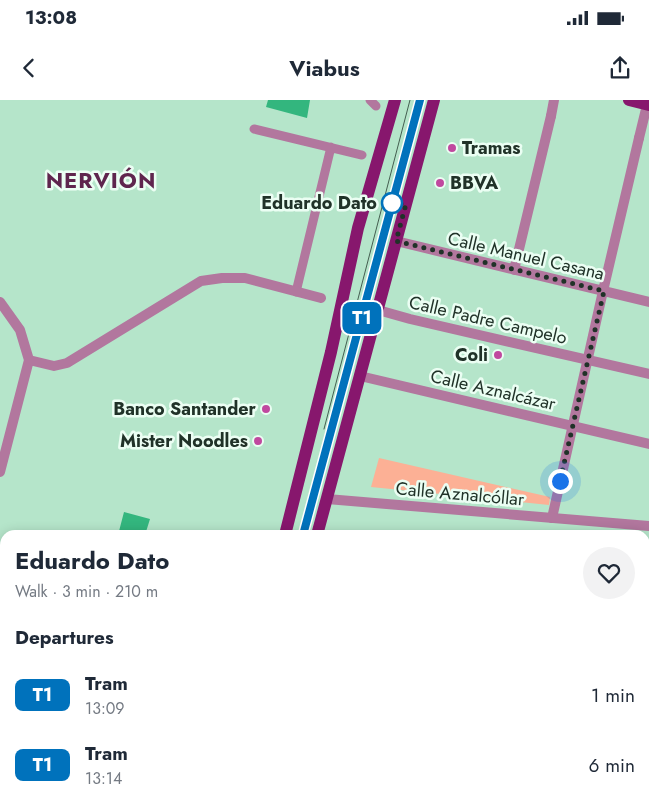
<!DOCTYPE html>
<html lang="en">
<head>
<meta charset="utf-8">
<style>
	:root { --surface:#fff; --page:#f2f2f3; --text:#1f2937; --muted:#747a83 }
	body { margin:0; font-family:Jost,sans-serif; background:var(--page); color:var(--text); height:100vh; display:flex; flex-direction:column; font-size:19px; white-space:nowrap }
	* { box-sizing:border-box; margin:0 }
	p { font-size:16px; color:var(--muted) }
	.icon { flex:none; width:28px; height:28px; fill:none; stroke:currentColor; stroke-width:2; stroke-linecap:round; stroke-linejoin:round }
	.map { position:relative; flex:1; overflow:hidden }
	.panel { position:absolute; left:0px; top:430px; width:650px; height:280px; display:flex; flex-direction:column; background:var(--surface); border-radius:15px 15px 0 0; box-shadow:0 2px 12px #0003 }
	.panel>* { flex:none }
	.badge { padding:0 10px; border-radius:8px; font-size:18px; line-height:32px }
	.you { position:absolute; width:25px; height:25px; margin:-12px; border:4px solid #fff; border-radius:50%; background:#1a73e8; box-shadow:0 0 0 8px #1a73e833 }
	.map>.badge { position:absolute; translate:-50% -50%; box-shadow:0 0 0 2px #fff }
	h2 { padding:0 15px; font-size:19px; line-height:45px }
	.round { display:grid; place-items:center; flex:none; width:52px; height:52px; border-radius:26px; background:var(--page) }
	.summary { display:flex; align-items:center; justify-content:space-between; height:85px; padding:0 15px }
	h1 { font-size:24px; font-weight:700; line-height:38px }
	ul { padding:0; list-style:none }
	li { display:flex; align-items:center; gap:15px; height:70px; padding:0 15px }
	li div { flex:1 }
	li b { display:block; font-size:19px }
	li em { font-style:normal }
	li .badge { min-width:55px; font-weight:700; text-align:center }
	.status { display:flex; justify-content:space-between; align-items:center; height:35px; padding:0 25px; background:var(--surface); direction:ltr }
	.status svg { height:14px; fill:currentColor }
	header { display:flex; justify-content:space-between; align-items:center; height:65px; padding:0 15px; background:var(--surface); font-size:22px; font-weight:700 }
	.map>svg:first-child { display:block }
	.green { fill:#fcb095 }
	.water { fill:#33b67e }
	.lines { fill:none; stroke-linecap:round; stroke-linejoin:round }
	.service { stroke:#b2779e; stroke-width:9 }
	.pedestrian { stroke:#b2779e; stroke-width:10 }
	.minor { stroke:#b2779e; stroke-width:10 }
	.primary { stroke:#87176d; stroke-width:12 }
	.tram { stroke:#445e50; stroke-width:1 }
	.line-casing { stroke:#fff; stroke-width:11 }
	.line { stroke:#0072bc; stroke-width:8 }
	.walk { stroke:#203228; stroke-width:5; stroke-dasharray:0 9 }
	.poi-dot { fill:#c0499f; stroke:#ebfef3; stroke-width:2 }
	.stop-dot { fill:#fff; stroke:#0072bc; stroke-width:2.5 }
	.labels { text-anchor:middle; stroke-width:5; stroke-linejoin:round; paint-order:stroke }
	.poi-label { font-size:18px; font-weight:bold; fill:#203228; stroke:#ebfef3; text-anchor:end }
	.stop-label { font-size:18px; font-weight:bold; fill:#203228; stroke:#ebfef3; text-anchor:end }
	.street-label { font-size:18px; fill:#203228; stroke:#ebfef3 }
	.district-label { font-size:22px; font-weight:bold; letter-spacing:1px; fill:#5f254e; stroke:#ebfef3 }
</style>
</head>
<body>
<div class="status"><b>13:08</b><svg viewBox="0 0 49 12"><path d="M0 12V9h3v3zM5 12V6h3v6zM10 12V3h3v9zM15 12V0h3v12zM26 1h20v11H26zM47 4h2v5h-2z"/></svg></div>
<header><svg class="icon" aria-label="back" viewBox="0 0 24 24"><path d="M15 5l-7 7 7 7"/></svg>Viabus<svg class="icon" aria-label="share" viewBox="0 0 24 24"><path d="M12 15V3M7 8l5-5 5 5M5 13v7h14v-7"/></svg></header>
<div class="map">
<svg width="649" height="710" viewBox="0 0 649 710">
	<rect width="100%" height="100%" fill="#b5e5ca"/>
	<path class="green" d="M 379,358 L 550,397 L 549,405 L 371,387 Z"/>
	<path class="water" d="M 268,0 L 310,0 L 307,18 L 266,7 Z
		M 124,412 L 150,419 L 145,435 L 118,435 Z"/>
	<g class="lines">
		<path class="service" d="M 370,0 L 376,6
			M 254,29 L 362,55
			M 296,192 L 331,47
			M 645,492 L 649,492
			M 0,670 L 5,671
			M 58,710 L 60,705"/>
		<path class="pedestrian" d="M 551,16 L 554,0
			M 639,38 L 647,5
			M 552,418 L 603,191
			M 645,472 L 649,473"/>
		<path class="minor" d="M 396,141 L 649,202
			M 514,170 L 551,16
			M 603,191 L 639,38
			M 0,202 L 20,230 L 29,260 L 0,372
			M 378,210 L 410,219 L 649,274
			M 29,260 L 54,266 L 67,263 L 201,181 L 222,178 L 245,178 L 321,198
			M 360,276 L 649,344
			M 327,399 L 649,426
			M 645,570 L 649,566
			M 645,592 L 649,592
			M 0,626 L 5,627
			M 351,705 L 372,710
			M 437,710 L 452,705"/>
		<path class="primary" d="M 629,0 L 649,5
			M 285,435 L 331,252 L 358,128 L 395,0
			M 317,435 L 434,0
			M 213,710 L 214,705
			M 245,710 L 246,705"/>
		<path class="tram" d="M 324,329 L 410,0
			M 303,435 L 420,0
			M 225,710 L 227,705
			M 233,710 L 235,705"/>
	</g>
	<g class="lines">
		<defs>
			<path id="line" d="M 303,435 L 420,0"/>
		</defs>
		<use href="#line" class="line-casing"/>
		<use href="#line" class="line"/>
		<path class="walk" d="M 392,103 L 406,104 L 396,141 L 604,191 L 560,381"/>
	</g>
	<g class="poi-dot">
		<circle cx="452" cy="48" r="5"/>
		<circle cx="440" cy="83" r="5"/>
		<circle cx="498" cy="255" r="5"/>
		<circle cx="266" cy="309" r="5"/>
		<circle cx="258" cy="341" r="5"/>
	</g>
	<circle class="stop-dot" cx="392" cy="103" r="10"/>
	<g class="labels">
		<g class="poi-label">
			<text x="462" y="54" text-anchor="start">Tramas</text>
			<text x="450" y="89" text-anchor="start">BBVA</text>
			<text x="488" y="261">Coli</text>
			<text x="256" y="315">Banco Santander</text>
			<text x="248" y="347">Mister Noodles</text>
		</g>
		<g class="stop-label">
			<text x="377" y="109">Eduardo Dato</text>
		</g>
		<g class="street-label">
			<text transform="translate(526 156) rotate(13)" y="6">Calle Manuel Casana</text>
			<text transform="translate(488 220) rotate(13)" y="6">Calle Padre Campelo</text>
			<text transform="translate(493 290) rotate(13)" y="6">Calle Aznalcázar</text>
			<text transform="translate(460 394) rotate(5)" y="6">Calle Aznalcóllar</text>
		</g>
		<g class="district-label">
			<text x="101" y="88">NERVIÓN</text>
		</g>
	</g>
</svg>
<div class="you" style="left:560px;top:381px"></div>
<b class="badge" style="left:362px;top:218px;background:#0072bc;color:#fff">T1</b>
<section class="panel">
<div class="summary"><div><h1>Eduardo Dato</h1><p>Walk · 3 min · 210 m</p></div><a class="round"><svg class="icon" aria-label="heart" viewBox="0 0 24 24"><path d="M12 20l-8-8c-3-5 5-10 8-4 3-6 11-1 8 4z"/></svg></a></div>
<h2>Departures</h2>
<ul>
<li><span class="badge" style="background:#0072bc;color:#fff">T1</span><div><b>Tram</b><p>13:09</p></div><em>1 min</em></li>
<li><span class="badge" style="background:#0072bc;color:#fff">T1</span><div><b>Tram</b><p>13:14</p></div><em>6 min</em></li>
</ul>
</section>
</div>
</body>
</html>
